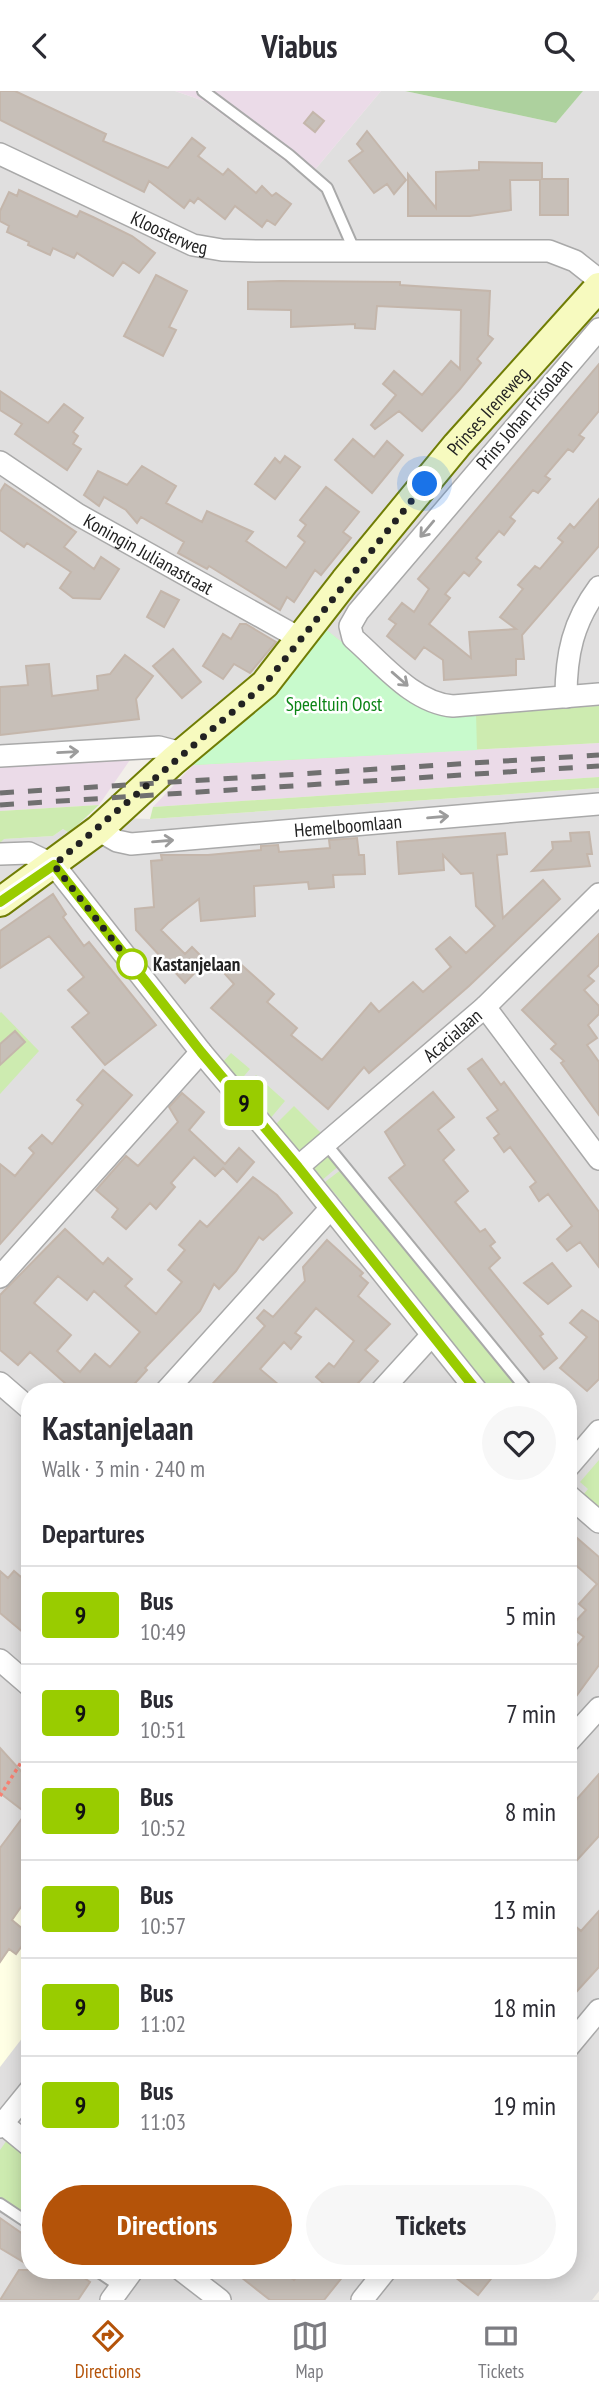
<!DOCTYPE html>
<html lang="en">
<head>
<meta charset="utf-8">
<style>
	:root { --surface:#fff; --page:#f7f7f7; --text:#2b2b33; --muted:#7c7c81; --line:#e1e1e2; --accent:#b45309 }
	body { margin:0; font-family:"PT Sans Narrow",sans-serif; background:var(--page); color:var(--text); height:100vh; display:flex; flex-direction:column; font-size:26px; white-space:nowrap }
	* { box-sizing:border-box; margin:0 }
	p { font-size:23px; color:var(--muted) }
	.icon { flex:none; width:38px; height:38px; fill:none; stroke:currentColor; stroke-width:2; stroke-linecap:round; stroke-linejoin:round }
	.map { position:relative; flex:1; overflow:hidden }
	.details { position:absolute; left:21px; top:1292px; width:556px; height:896px; display:flex; flex-direction:column; background:var(--surface); border-radius:28px; box-shadow:0 4px 18px #0003 }
	.details>* { flex:none }
	.badge { padding:0 14px; border-radius:5px; font-size:24px; line-height:46px }
	.you { position:absolute; width:35px; height:35px; margin:-18px; border:5px solid #fff; border-radius:50%; background:#1a73e8; box-shadow:0 0 0 10px #1a73e833 }
	.map>.badge { position:absolute; translate:-50% -50%; box-shadow:0 0 0 4px #fff }
	h2 { padding:0 21px; font-size:26px; line-height:63px }
	.round { display:grid; place-items:center; flex:none; width:74px; height:74px; border-radius:37px; background:var(--page) }
	.summary { display:flex; align-items:center; justify-content:space-between; height:119px; padding:0 21px }
	h1 { font-size:33px; font-weight:700; line-height:52px }
	.action { display:flex; gap:14px; margin-top:auto; padding:14px 21px }
	.action a { flex:1; height:80px; border-radius:42px; background:var(--accent); color:#fff; font-size:28px; font-weight:700; line-height:80px; text-align:center }
	.action a+a { background:var(--page); color:var(--text) }
	ul { padding:0; list-style:none }
	li { display:flex; align-items:center; gap:21px; height:98px; padding:0 21px; border-top:2px solid var(--line) }
	li div { flex:1 }
	li b { display:block; font-size:26px }
	li em { font-style:normal }
	li .badge { min-width:77px; font-weight:700; text-align:center }
	header { display:flex; justify-content:space-between; align-items:center; height:91px; padding:0 21px; background:var(--surface); font-size:32px; font-weight:700 }
	.dock { display:flex; justify-content:space-around; align-items:center; height:98px; border-top:2px solid var(--line); background:var(--surface); font-size:19px; color:var(--muted) }
	.dock a { display:grid; justify-items:center; gap:4px }
	.dock .active { color:var(--accent) }
	.map>svg:first-child { display:block }
	.residential { fill:#e0dfdf; fill-rule:evenodd }
	.industrial { fill:#ebdbe8 }
	.education { fill:#ffffe5 }
	.grass { fill:#cdebb0 }
	.forest { fill:#add19e }
	.park { fill:#c8facc }
	.building { fill:#c7bfb8; stroke:#c4b6ab; stroke-width:2; fill-rule:evenodd }
	.lines { fill:none; stroke-linecap:round; stroke-linejoin:round }
	.lane-casing { stroke:#a9a9a9; stroke-width:14 }
	.street-casing { stroke:#a9a9a9; stroke-width:24 }
	.secondary-casing { stroke:#707d05; stroke-width:32 }
	.path { stroke:#fa8072; stroke-width:3.5; stroke-dasharray:3.5 3.5; stroke-linecap:butt }
	.lane { stroke:#fff; stroke-width:10 }
	.street { stroke:#fff; stroke-width:21 }
	.secondary { stroke:#f7fabf; stroke-width:28 }
	.rail { stroke:#707070; stroke-width:5; stroke-dasharray:14 14; stroke-linecap:butt }
	.oneway { stroke:#9c9c9c }
	.line-casing { stroke:#fff; stroke-width:16 }
	.line { stroke:#9c0; stroke-width:10 }
	.walk { stroke:#222; stroke-width:7; stroke-dasharray:0 12.6 }
	.stop-dot { fill:#fff; stroke:#9c0; stroke-width:3.5 }
	.labels { text-anchor:middle; stroke-width:5; stroke-linejoin:round; paint-order:stroke }
	.street-label { font-size:19px; fill:#222; stroke:#fff }
	.park-label { font-size:19px; fill:#0c8416; stroke:#fff }
	.stop-label { font-size:19px; font-weight:bold; fill:#222; stroke:#fff; text-anchor:start }
</style>
</head>
<body>
<header><svg class="icon" aria-label="back" viewBox="0 0 24 24"><path d="M15 5l-7 7 7 7"/></svg>Viabus<svg class="icon" aria-label="search" viewBox="0 0 24 24"><circle cx="10" cy="10" r="6"/><path d="M15 15l6 6"/></svg></header>
<div class="map">
<svg width="599" height="2209" viewBox="0 0 599 2209">
	<rect width="100%" height="100%" fill="#f2efe9"/>
	<path class="residential" d="M 0,0 L 175,0 L 204,10 L 308,87 L 381,0 L 405,0 L 556,32 L 583,0 L 599,0 L 599,615 L 438,624 L 428,620 L 324,537 L 268,610 L 213,656 L 132,666 L 0,672 Z
		M 599,697 L 599,2200 L 592,2209 L 0,2209 L 0,752 L 3,748 L 53,745 L 63,738 L 69,742 L 87,726 L 150,728 ZM 30,1300 L 569,1300 L 569,2179 L 30,2179 Z"/>
	<path class="industrial" d="M 175,0 L 381,0 L 308,87 L 204,10 Z
		M 599,652 L 599,686 L 153,716 L 193,674 Z
		M 132,666 L 99,714 L 0,720 L 0,672 Z"/>
	<path class="education" d="M 0,1797 L 30,1817 L 30,1937 L 0,1976 Z"/>
	<path class="grass" d="M 324,537 L 428,620 L 438,623 L 599,615 L 599,652 L 193,674 L 268,610 Z
		M 599,686 L 599,697 L 150,728 L 153,716 Z
		M 99,714 L 69,742 L 63,738 L 53,745 L 4,748 L 0,752 L 0,720 Z
		M 1,921 L 39,960 L 0,1003 L 0,922 Z
		M 231,962 L 250,978 L 239,991 L 222,972 Z
		M 256,984 L 285,1010 L 269,1029 L 244,998 Z
		M 294,1015 L 323,1044 L 305,1060 L 293,1059 L 274,1035 Z
		M 328,1059 L 340,1074 L 321,1090 L 312,1085 L 314,1072 Z
		M 342,1078 L 523,1296 L 527,1300 L 491,1300 L 339,1114 L 342,1111 L 325,1091 Z
		M 599,1369 L 599,1418 L 583,1404 L 588,1398 L 580,1391 Z
		M 7,2049 L 30,2067 L 30,2126 L 0,2106 L 0,2059 Z"/>
	<path class="forest" d="M 405,0 L 583,0 L 556,32 Z"/>
	<path class="park" d="M 324,537 L 428,620 L 438,623 L 476,622 L 477,659 L 193,674 L 268,610 Z"/>
	<path class="building" d="M 0,0 L 15,0 L 106,43 L 103,50 L 168,77 L 192,47 L 205,57 L 198,65 L 223,84 L 228,78 L 256,102 L 262,95 L 272,105 L 276,102 L 291,113 L 275,134 L 267,129 L 262,136 L 235,115 L 225,128 L 198,107 L 194,112 L 190,109 L 184,117 L 149,90 L 144,101 L 0,29 Z
		M 313,21 L 324,30 L 315,41 L 304,32 Z
		M 367,40 L 406,89 L 394,103 L 387,93 L 374,102 L 349,70 L 363,60 L 357,53 Z
		M 479,71 L 542,72 L 542,88 L 568,88 L 568,124 L 540,124 L 540,89 L 510,89 L 511,119 L 470,125 L 408,125 L 408,83 L 436,117 L 436,81 L 479,79 Z
		M 19,99 L 77,126 L 80,120 L 93,126 L 132,145 L 155,162 L 139,182 L 123,171 L 113,185 L 77,162 L 74,167 L 53,157 L 50,164 L 28,154 L 29,151 L 7,141 L 9,135 L 0,130 L 0,120 L 9,101 L 17,105 Z
		M 156,184 L 187,200 L 169,236 L 176,239 L 163,265 L 124,245 Z
		M 280,190 L 400,191 L 400,194 L 490,200 L 488,244 L 493,248 L 477,268 L 481,272 L 460,298 L 422,340 L 399,320 L 375,338 L 371,334 L 396,304 L 383,293 L 394,280 L 422,304 L 451,270 L 460,278 L 461,219 L 377,215 L 375,238 L 355,237 L 355,233 L 291,236 L 291,219 L 248,218 L 248,191 Z
		M 599,273 L 599,320 L 579,344 L 584,347 L 573,361 L 568,358 L 545,385 L 550,388 L 538,402 L 533,399 L 522,412 L 510,426 L 515,430 L 504,444 L 499,440 L 487,454 L 476,467 L 481,471 L 469,485 L 464,481 L 445,503 L 450,507 L 429,533 L 471,567 L 469,541 L 516,538 L 500,526 L 523,498 L 518,494 L 535,475 L 540,478 L 563,451 L 558,447 L 570,433 L 574,437 L 599,408 L 599,455 L 522,544 L 524,568 L 516,568 L 516,584 L 444,589 L 443,569 L 424,556 L 415,568 L 387,545 L 396,533 L 389,528 L 402,512 L 414,521 L 429,498 L 418,488 Z
		M 0,300 L 48,332 L 64,313 L 83,327 L 73,341 L 78,345 L 73,353 L 81,358 L 67,379 L 15,343 L 22,333 L 0,319 Z
		M 353,348 L 374,366 L 387,350 L 403,364 L 372,402 L 335,369 Z
		M 285,365 L 300,376 L 275,408 L 255,393 L 275,367 L 280,372 Z
		M 142,375 L 176,395 L 166,412 L 202,431 L 207,420 L 253,441 L 246,450 L 286,477 L 305,451 L 298,445 L 306,434 L 300,429 L 326,396 L 359,421 L 343,441 L 351,447 L 321,484 L 315,479 L 294,511 L 287,506 L 280,519 L 209,475 L 207,478 L 178,462 L 184,451 L 141,426 L 137,432 L 126,419 L 104,406 L 99,415 L 84,404 L 98,380 L 127,394 Z
		M 5,393 L 76,441 L 64,456 L 94,478 L 101,466 L 119,478 L 100,508 L 73,507 L 60,497 L 71,481 L 27,452 L 24,456 L 0,439 L 0,401 Z
		M 161,500 L 179,509 L 164,536 L 147,526 Z
		M 240,533 L 246,533 L 276,551 L 250,582 L 234,573 L 223,588 L 203,575 L 223,543 L 231,548 Z
		M 173,558 L 201,591 L 182,607 L 153,575 Z
		M 125,564 L 153,585 L 136,608 L 139,628 L 0,644 L 0,596 L 28,594 L 26,575 L 49,573 L 52,605 L 98,599 L 97,585 L 110,583 Z
		M 589,741 L 592,763 L 587,763 L 590,775 L 532,780 L 553,758 L 552,751 L 571,750 L 570,742 Z
		M 505,742 L 507,763 L 497,764 L 503,827 L 543,789 L 560,808 L 469,895 L 369,982 L 364,976 L 328,1018 L 211,917 L 234,893 L 225,883 L 237,870 L 274,903 L 267,911 L 297,937 L 291,944 L 322,969 L 371,912 L 379,921 L 413,891 L 423,901 L 451,876 L 436,858 L 450,846 L 466,862 L 495,835 L 476,815 L 473,782 L 461,783 L 443,764 L 444,779 L 399,783 L 397,751 Z
		M 357,747 L 359,764 L 364,764 L 365,783 L 333,784 L 334,796 L 309,798 L 308,791 L 254,795 L 255,825 L 201,830 L 199,808 L 168,832 L 161,839 L 185,863 L 192,856 L 206,870 L 185,892 L 136,839 L 135,818 L 154,816 L 151,770 L 162,769 L 161,764 L 208,764 L 261,759 L 261,755 L 278,754 L 279,761 L 330,757 L 329,749 Z
		M 53,803 L 66,823 L 63,826 L 84,855 L 89,851 L 156,934 L 105,974 L 72,936 L 89,922 L 68,899 L 84,886 L 49,845 L 0,877 L 0,840 Z
		M 599,843 L 599,874 L 588,885 L 594,890 L 584,899 L 599,915 L 599,923 L 588,934 L 597,947 L 587,954 L 599,971 L 599,1024 L 561,972 L 564,970 L 551,958 L 556,953 L 522,919 Z
		M 15,940 L 25,951 L 0,974 L 0,953 Z
		M 482,968 L 501,994 L 504,991 L 599,1121 L 599,1176 L 580,1151 L 567,1160 L 557,1148 L 572,1135 L 548,1103 L 539,1110 L 530,1096 L 536,1091 L 510,1056 L 504,1061 L 494,1047 L 499,1043 L 487,1027 L 498,1019 L 468,978 Z
		M 103,979 L 132,1004 L 0,1153 L 0,1073 L 15,1085 L 34,1062 L 29,1057 L 42,1044 L 52,1053 L 83,1014 L 77,1009 Z
		M 433,1001 L 454,1026 L 438,1039 L 454,1059 L 443,1069 L 468,1100 L 455,1111 L 480,1141 L 485,1138 L 495,1151 L 490,1155 L 500,1167 L 489,1177 L 543,1243 L 540,1245 L 557,1267 L 544,1278 L 389,1087 L 405,1074 L 385,1041 Z
		M 182,1002 L 204,1021 L 189,1039 L 225,1073 L 239,1057 L 254,1071 L 237,1091 L 223,1077 L 215,1085 L 194,1066 L 171,1092 L 175,1096 L 156,1118 L 150,1112 L 126,1138 L 112,1126 L 118,1118 L 96,1099 L 126,1065 L 138,1075 L 178,1031 L 169,1016 Z
		M 253,1086 L 277,1104 L 292,1122 L 263,1149 L 259,1146 L 236,1180 L 219,1198 L 214,1193 L 200,1220 L 145,1277 L 147,1279 L 128,1300 L 74,1300 L 30,1261 L 18,1274 L 0,1259 L 0,1204 L 65,1138 L 103,1173 L 108,1167 L 132,1188 L 125,1195 L 156,1223 L 182,1191 L 168,1179 L 185,1159 L 179,1154 L 200,1130 L 207,1136 ZM 58,1185 L 87,1209 L 94,1200 L 140,1241 L 110,1276 L 95,1263 L 80,1281 L 57,1260 L 71,1244 L 34,1212 Z
		M 327,1149 L 363,1182 L 360,1185 L 368,1192 L 358,1205 L 390,1233 L 365,1259 L 378,1270 L 351,1300 L 332,1300 L 316,1286 L 329,1272 L 334,1276 L 354,1250 L 316,1217 L 295,1242 L 301,1246 L 291,1258 L 284,1251 L 260,1278 L 286,1300 L 206,1300 L 265,1235 L 257,1227 L 264,1219 L 273,1226 L 305,1190 L 303,1176 Z
		M 552,1172 L 571,1195 L 548,1213 L 524,1192 Z
		M 582,1219 L 599,1231 L 599,1288 L 587,1300 L 560,1277 L 587,1246 L 570,1232 Z
		M 569,1440 L 599,1466 L 599,1574 L 569,1615 L 569,1564 L 584,1546 L 575,1539 L 575,1531 L 586,1519 L 579,1513 L 597,1493 L 569,1468 Z
		M 30,1477 L 30,1547 L 0,1522 L 0,1480 L 8,1487 L 14,1480 L 21,1486 Z
		M 0,1657 L 30,1690 L 30,1803 L 12,1829 L 30,1844 L 16,1863 L 9,1858 L 0,1871 L 0,1757 L 26,1722 L 0,1702 Z
		M 599,1683 L 599,1745 L 569,1778 L 569,1717 Z
		M 599,1820 L 599,1876 L 569,1909 L 569,1830 L 581,1840 Z
		M 0,2127 L 30,2148 L 30,2175 L 0,2157 Z
		M 19,2179 L 73,2179 L 90,2191 L 78,2209 L 0,2209 Z
		M 232,2179 L 268,2179 L 276,2185 L 281,2179 L 294,2189 L 302,2179 L 348,2179 L 324,2209 L 270,2209 Z
		M 446,2179 L 498,2179 L 478,2204 Z"/>
	<g class="lines">
		<defs>
			<path id="lane" d="M 203,0 L 289,64 L 327,97 L 355,161
				M 326,1053 L 524,1295
				M 0,2113 L 30,2133
				M 96,2179 L 121,2196"/>
			<g id="street">
				<path id="s1" d="M 0,63 L 193,154 L 222,159 L 257,160 L 549,160 L 575,170 L 599,189"/>
				<path d="M 599,238 L 358,521 L 350,535 L 353,547 C 382,572 413,612 453,615 L 599,603"/>
				<path id="s2" d="M 0,371 L 77,423 L 301,548"/>
				<path d="M 566,606 C 566,563 573,531 599,496"/>
				<path d="M 0,665 L 159,656 L 182,662"/>
				<path id="s3" d="M 98,739 L 117,750 L 131,753 L 599,713"/>
				<path d="M 0,763 L 29,762 L 54,774 L 201,961 L 298,1076 L 477,1300"/>
				<path d="M 485,916 L 599,1068"/>
				<path id="s4" d="M 298,1076 L 485,916 L 599,803"/>
				<path d="M 0,1186 L 201,961"/>
				<path d="M 0,1292 L 30,1318"/>
				<path d="M 166,1300 L 330,1118"/>
				<path d="M 381,1300 L 431,1245"/>
				<path d="M 569,1375 L 599,1340"/>
				<path d="M 569,1405 L 599,1431"/>
				<path d="M 0,1569 L 30,1595"/>
				<path d="M 569,1650 L 599,1617"/>
				<path d="M 569,1955 L 599,1919"/>
				<path d="M 3,2033 L 30,2055"/>
				<path d="M 0,2036 L 30,1999"/>
				<path d="M 181,2179 L 220,2209"/>
				<path d="M 111,2209 L 133,2179"/>
				<path d="M 362,2209 L 386,2179"/>
			</g>
			<g id="secondary">
				<path id="s5" d="M 0,811 L 98,739 L 173,670 L 265,593 L 345,490 L 457,354 L 599,196"/>
			</g>
		</defs>
		<use href="#lane" class="lane-casing"/>
		<use href="#street" class="street-casing"/>
		<use href="#secondary" class="secondary-casing"/>
		<path class="path" d="M 0,1705 L 30,1657"/>
		<use href="#lane" class="lane"/>
		<use href="#street" class="street"/>
		<use href="#secondary" class="secondary"/>
		<path class="rail" d="M 0,702 L 599,664
			M 0,714 L 599,675"/>
	</g>
	<defs><path id="oneway-shaft" d="M-6 0H5M1.5-3L5.5 0L1.5 3" fill="none" stroke-width="1.6" stroke-linecap="round" stroke-linejoin="round" transform="scale(1.75)"/></defs>
	<g class="oneway">
		<use href="#oneway-shaft" transform="translate(427 438) rotate(130)"/>
		<use href="#oneway-shaft" transform="translate(400 588) rotate(41)"/>
		<use href="#oneway-shaft" transform="translate(68 661) rotate(-3)"/>
		<use href="#oneway-shaft" transform="translate(438 726) rotate(-5)"/>
		<use href="#oneway-shaft" transform="translate(163 750) rotate(-5)"/>
	</g>
	<g class="lines">
		<defs>
			<path id="line" d="M 0,811 L 54,774 L 201,961 L 298,1076 L 477,1300"/>
		</defs>
		<use href="#line" class="line-casing"/>
		<use href="#line" class="line"/>
		<path class="walk" d="M 132,873 L 137,880 L 54,774 L 265,593 L 425,393"/>
	</g>
	<circle class="stop-dot" cx="132" cy="873" r="14"/>
	<g class="labels">
		<g class="street-label">
			<text dy="7" stroke="none"><textPath href="#s1" startOffset="187">Kloosterweg</textPath></text>
			<text dy="7" stroke="none"><textPath href="#s5" startOffset="696">Prinses Ireneweg</textPath></text>
			<text transform="translate(524 323) rotate(-50)" y="7">Prins Johan Frisolaan</text>
			<text dy="7" stroke="none"><textPath href="#s2" startOffset="175">Koningin Julianastraat</textPath></text>
			<text dy="7" stroke="none"><textPath href="#s3" startOffset="254">Hemelboomlaan</textPath></text>
			<text dy="7" stroke="none"><textPath href="#s4" startOffset="203">Acacialaan</textPath></text>
		</g>
		<g class="park-label">
			<text x="334" y="620">Speeltuin Oost</text>
		</g>
		<g class="stop-label">
			<text x="153" y="880">Kastanjelaan</text>
		</g>
	</g>
</svg>
<div class="you" style="left:425px;top:393px"></div>
<b class="badge" style="left:244px;top:1012px;background:#9c0;color:#111">9</b>
<section class="details">
<div class="summary"><div><h1>Kastanjelaan</h1><p>Walk · 3 min · 240 m</p></div><a class="round"><svg class="icon" aria-label="heart" viewBox="0 0 24 24"><path d="M12 20l-8-8c-3-5 5-10 8-4 3-6 11-1 8 4z"/></svg></a></div>
<h2>Departures</h2>
<ul>
<li><span class="badge" style="background:#9c0;color:#111">9</span><div><b>Bus</b><p>10:49</p></div><em>5 min</em></li>
<li><span class="badge" style="background:#9c0;color:#111">9</span><div><b>Bus</b><p>10:51</p></div><em>7 min</em></li>
<li><span class="badge" style="background:#9c0;color:#111">9</span><div><b>Bus</b><p>10:52</p></div><em>8 min</em></li>
<li><span class="badge" style="background:#9c0;color:#111">9</span><div><b>Bus</b><p>10:57</p></div><em>13 min</em></li>
<li><span class="badge" style="background:#9c0;color:#111">9</span><div><b>Bus</b><p>11:02</p></div><em>18 min</em></li>
<li><span class="badge" style="background:#9c0;color:#111">9</span><div><b>Bus</b><p>11:03</p></div><em>19 min</em></li>
</ul>
<div class="action"><a>Directions</a><a>Tickets</a></div>
</section>
</div>
<nav class="dock">
<a class="active"><svg class="icon" aria-label="directions" viewBox="0 0 24 24"><path d="M12 3l9 9-9 9-9-9zM9 14v-3h6M13 9l2 2-2 2"/></svg>Directions</a>
<a><svg class="icon" aria-label="map" viewBox="0 0 24 24"><path d="M3 6l6-2 6 2 6-2v14l-6 2-6-2-6 2zM9 4v14M15 6v14"/></svg>Map</a>
<a><svg class="icon" aria-label="tickets" viewBox="0 0 24 24"><path d="M3 7h18v10H3zM15 7v10"/></svg>Tickets</a>
</nav>
</body>
</html>
